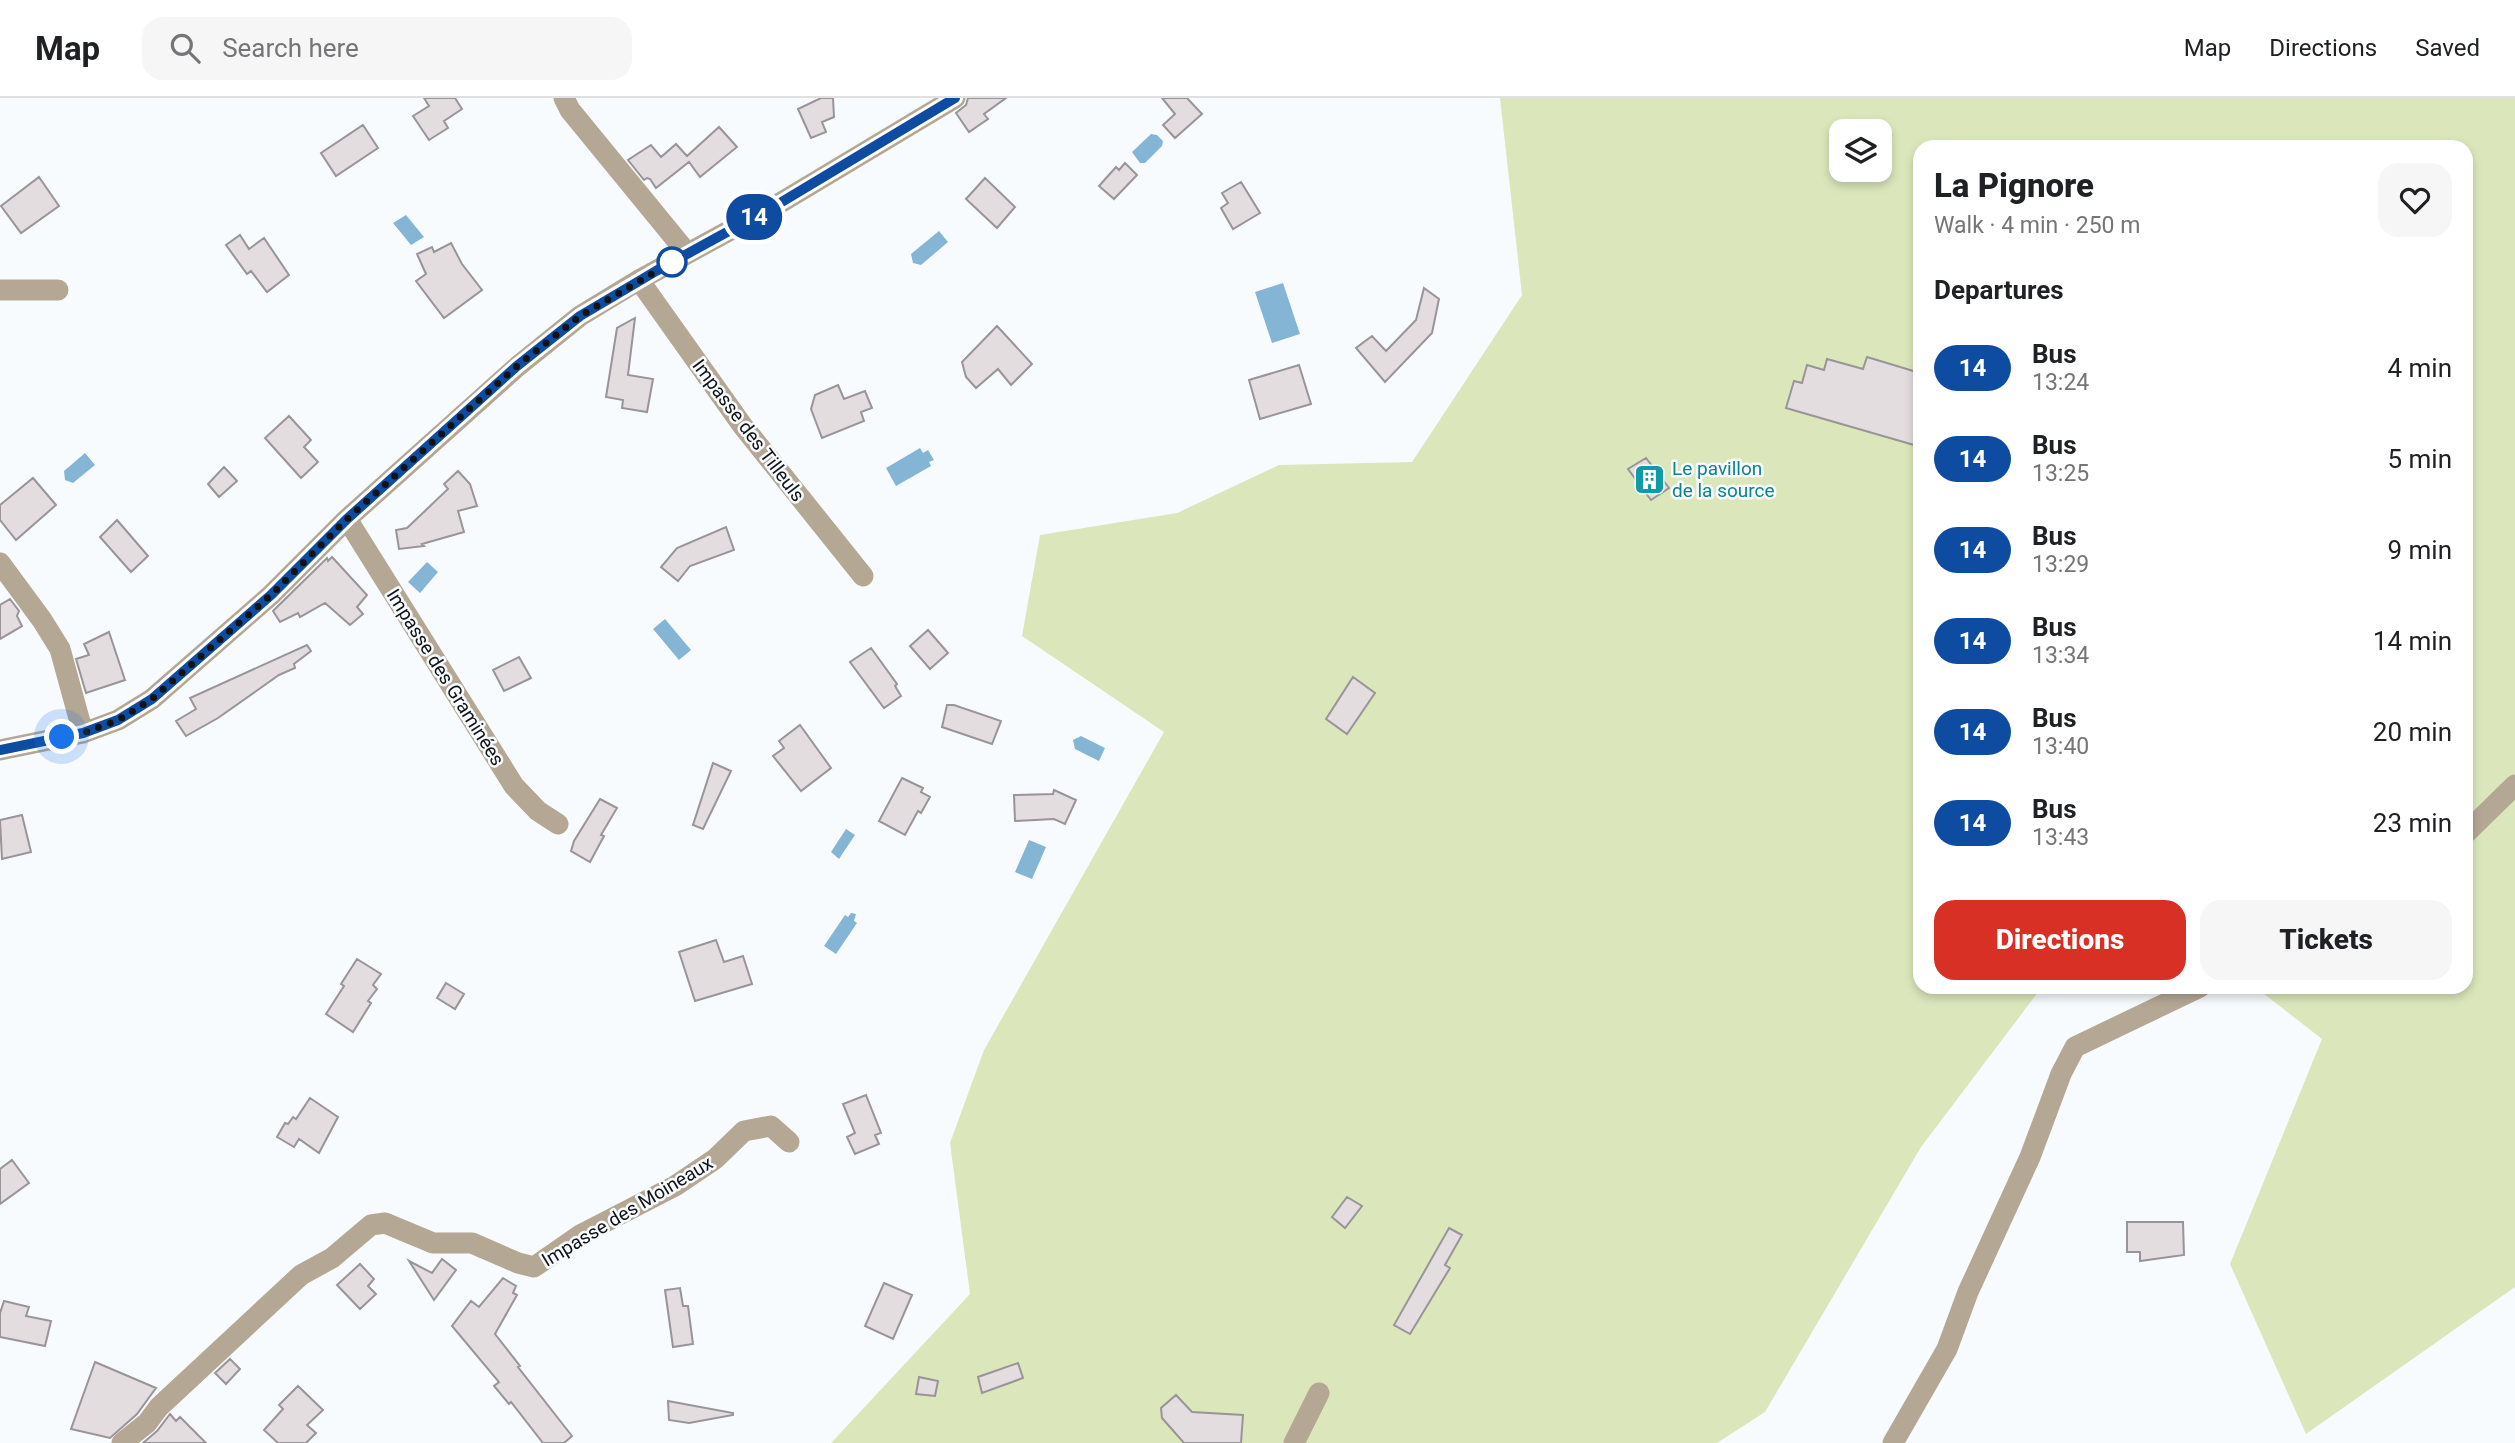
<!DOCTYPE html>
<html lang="en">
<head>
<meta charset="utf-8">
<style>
	:root { --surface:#fff; --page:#f6f6f6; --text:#202124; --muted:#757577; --line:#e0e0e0; --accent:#d93025 }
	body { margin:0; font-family:Roboto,sans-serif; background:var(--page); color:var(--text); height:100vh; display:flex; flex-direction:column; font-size:26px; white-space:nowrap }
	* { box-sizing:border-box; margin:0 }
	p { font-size:23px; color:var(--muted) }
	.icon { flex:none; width:38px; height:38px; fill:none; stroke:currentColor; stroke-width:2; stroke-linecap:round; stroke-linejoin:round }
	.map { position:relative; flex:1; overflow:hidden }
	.panel { position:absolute; left:1913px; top:42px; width:560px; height:854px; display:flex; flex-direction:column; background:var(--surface); border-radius:21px; box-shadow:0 4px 10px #0003 }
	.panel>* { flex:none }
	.badge { padding:0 14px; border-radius:23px; font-size:24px; line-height:46px }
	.fabs { position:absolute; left:1829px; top:21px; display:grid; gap:14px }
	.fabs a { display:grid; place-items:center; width:63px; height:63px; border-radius:14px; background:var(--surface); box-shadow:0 4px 10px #0003; font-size:35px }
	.you { position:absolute; width:35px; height:35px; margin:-18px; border:5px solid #fff; border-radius:50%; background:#1a73e8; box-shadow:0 0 0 10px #1a73e833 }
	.map>.badge { position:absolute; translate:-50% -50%; box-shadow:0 0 0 4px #fff }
	h2 { padding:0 21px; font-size:26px; line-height:63px }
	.round { display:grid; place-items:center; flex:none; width:74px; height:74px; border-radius:21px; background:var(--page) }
	.summary { display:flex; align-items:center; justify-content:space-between; height:119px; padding:0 21px }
	h1 { font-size:33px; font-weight:800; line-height:52px }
	.primary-button { display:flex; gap:14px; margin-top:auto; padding:14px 21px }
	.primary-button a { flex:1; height:80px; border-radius:21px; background:var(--accent); color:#fff; font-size:28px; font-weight:800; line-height:80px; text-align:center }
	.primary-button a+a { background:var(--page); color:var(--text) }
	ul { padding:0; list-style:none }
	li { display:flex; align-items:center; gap:21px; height:91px; padding:0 21px }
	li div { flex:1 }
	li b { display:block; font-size:26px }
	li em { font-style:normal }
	li .badge { min-width:77px; font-weight:700; text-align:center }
	header { display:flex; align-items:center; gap:42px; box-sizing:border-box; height:98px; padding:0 35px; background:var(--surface); border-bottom:2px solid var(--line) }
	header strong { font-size:33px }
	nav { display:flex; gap:38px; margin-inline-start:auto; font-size:24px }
	.search { width:490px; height:63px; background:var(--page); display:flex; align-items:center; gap:18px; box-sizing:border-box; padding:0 24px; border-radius:21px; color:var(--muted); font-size:26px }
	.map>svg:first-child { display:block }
	.green { fill:#dbe7bb; fill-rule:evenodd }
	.water { fill:#85b5d5 }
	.building { fill:#e3dde0; stroke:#999497; stroke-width:2 }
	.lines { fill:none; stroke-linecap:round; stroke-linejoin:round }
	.minor { stroke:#b4a794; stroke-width:21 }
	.line-casing { stroke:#fff; stroke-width:16 }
	.line { stroke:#0e4ca1; stroke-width:10 }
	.walk { stroke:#111314; stroke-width:7; stroke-dasharray:0 12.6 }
	.stop-dot { fill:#fff; stroke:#0e4ca1; stroke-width:3.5 }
	.labels { text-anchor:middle; stroke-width:5; stroke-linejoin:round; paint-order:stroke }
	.street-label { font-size:19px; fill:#111314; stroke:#f7fbfe }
	.culture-label { font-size:19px; fill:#0d838f; stroke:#f7fbfe; text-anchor:start }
</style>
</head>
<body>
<header>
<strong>Map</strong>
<div class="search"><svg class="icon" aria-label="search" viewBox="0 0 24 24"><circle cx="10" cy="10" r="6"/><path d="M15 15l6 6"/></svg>Search here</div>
<nav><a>Map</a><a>Directions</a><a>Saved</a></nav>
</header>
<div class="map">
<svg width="2515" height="1345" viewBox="0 0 2515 1345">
	<rect width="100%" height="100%" fill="#f7fbfe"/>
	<path class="green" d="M 1500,0 L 2515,0 L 2515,1189 L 2306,1336 L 2230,1166 L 2322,941 L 2255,889 L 2466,889 L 2466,49 L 1920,49 L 1920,889 L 2042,889 L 1921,1049 L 1765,1314 L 1717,1345 L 831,1345 L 970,1196 L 950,1045 L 984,952 L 1164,634 L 1022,538 L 1040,437 L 1177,415 L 1279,367 L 1412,364 L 1522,197 ZM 1841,33 L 1880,33 L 1880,72 L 1841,72 Z"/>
	<path class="water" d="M 1151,36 L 1157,37 L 1163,43 L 1162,48 L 1145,65 L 1140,65 L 1132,54 Z
		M 406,117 L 424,139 L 411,147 L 393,125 Z
		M 939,133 L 948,144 L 921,167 L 913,165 L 911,156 Z
		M 1283,185 L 1300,236 L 1272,245 L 1255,194 Z
		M 920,350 L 923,355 L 928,352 L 934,362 L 929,364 L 931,368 L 896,388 L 886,370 Z
		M 85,355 L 95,367 L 73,385 L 65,382 L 64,373 Z
		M 427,464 L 438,474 L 420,495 L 408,484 Z
		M 665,521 L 691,552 L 679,562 L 653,531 Z
		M 1081,638 L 1105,650 L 1099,663 L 1075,651 L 1073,642 Z
		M 846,731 L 855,737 L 839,761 L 831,754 Z
		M 1029,742 L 1046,749 L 1032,781 L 1015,774 Z
		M 851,815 L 856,816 L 854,823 L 857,825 L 836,856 L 824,848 L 845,817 L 848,819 Z"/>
	<path class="building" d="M 424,0 L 455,0 L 462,11 L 444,23 L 448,30 L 429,42 L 413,18 L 429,8 Z
		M 821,0 L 833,0 L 834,19 L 822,24 L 826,34 L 811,40 L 798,11 Z
		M 968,0 L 1006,0 L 984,16 L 988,21 L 969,34 L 956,15 L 966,7 Z
		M 1162,0 L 1187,0 L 1202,16 L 1175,40 L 1163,27 L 1175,16 Z
		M 363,27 L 378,50 L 336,78 L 321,55 Z
		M 719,29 L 737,49 L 700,79 L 689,64 L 656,90 L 650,81 L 647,80 L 644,82 L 628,62 L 651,47 L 661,59 L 676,46 L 687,58 Z
		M 1125,65 L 1137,77 L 1114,101 L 1099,88 L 1116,69 L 1119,72 Z
		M 39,79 L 59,108 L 21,135 L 1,108 Z
		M 985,80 L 1015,109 L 997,130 L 966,101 Z
		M 1241,84 L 1260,115 L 1233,131 L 1221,110 L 1228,105 L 1222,95 Z
		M 240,137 L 249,151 L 264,140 L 289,177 L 267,194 L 251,173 L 247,176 L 226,147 Z
		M 451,145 L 462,166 L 482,192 L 444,220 L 416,183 L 426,176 L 417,156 L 432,149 L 434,154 Z
		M 1424,190 L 1439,201 L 1432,235 L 1385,284 L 1356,250 L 1372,238 L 1386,253 L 1416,222 Z
		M 635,220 L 628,277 L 653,281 L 647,314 L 622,310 L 623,302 L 606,299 L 617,230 Z
		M 997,228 L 1032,266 L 1011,287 L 998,271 L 976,290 L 966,279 L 962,264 Z
		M 1867,259 L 1920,275 L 1920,327 L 1914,347 L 1786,310 L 1794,283 L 1802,285 L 1807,267 L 1824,272 L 1827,261 L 1863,271 Z
		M 1299,267 L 1311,306 L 1260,321 L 1249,282 Z
		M 838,287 L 844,301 L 865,293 L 872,310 L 861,314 L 864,323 L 822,340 L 811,311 L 815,297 Z
		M 289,318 L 311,342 L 304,349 L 318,364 L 301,380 L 265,340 Z
		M 1646,360 L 1669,390 L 1651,402 L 1628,371 Z
		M 224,369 L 237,383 L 219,399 L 208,386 Z
		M 458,373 L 470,386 L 477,408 L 458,413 L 464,434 L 422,446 L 424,448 L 399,451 L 396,432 L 407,430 L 448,391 L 444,386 Z
		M 33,380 L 56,407 L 16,442 L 0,422 L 0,407 Z
		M 117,422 L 148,458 L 131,474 L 100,439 Z
		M 726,429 L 734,452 L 690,468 L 678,483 L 661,469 L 677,450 Z
		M 332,459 L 367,497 L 357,509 L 363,516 L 350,527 L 325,505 L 300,519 L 298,515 L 280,524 L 273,513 L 327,460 L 328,463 Z
		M 10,501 L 19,513 L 17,518 L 22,528 L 0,541 L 0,507 Z
		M 928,532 L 948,555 L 930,571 L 910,548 Z
		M 109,534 L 125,582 L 86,595 L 76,561 L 89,557 L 84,546 Z
		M 307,547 L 311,553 L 294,566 L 295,570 L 279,577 L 218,620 L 186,638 L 176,623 L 196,611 L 190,600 Z
		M 871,550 L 897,586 L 895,588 L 901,598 L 884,610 L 850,564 Z
		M 519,559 L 531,580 L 504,593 L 493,572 Z
		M 1353,579 L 1375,595 L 1347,636 L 1326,621 Z
		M 947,607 L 954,607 L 1001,623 L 992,646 L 942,629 Z
		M 800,627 L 831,670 L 801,693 L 773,658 L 784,650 L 779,643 Z
		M 713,665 L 731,673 L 703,731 L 693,727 Z
		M 902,680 L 923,690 L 921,694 L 930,699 L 921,715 L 918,713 L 905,737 L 879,723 Z
		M 1054,692 L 1076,702 L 1065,726 L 1054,721 L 1015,723 L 1014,697 L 1053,696 Z
		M 600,701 L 617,710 L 601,737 L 604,738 L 590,764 L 571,753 L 574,743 Z
		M 22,717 L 31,754 L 2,761 L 0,722 Z
		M 716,842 L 724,864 L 743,858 L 752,886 L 695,903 L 679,854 Z
		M 357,861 L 381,876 L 373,887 L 377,891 L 368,903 L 371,905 L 353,934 L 326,916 L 344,888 L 341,886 Z
		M 446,885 L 464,896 L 455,911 L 437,900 Z
		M 866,997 L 881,1035 L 875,1037 L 879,1046 L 855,1056 L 847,1039 L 855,1035 L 843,1006 Z
		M 310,1000 L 338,1019 L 319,1055 L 299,1041 L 294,1049 L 277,1039 L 285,1025 L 288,1026 L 293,1019 L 296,1021 Z
		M 12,1062 L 29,1085 L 0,1106 L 0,1071 Z
		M 1347,1099 L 1362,1108 L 1345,1130 L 1332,1119 Z
		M 2127,1124 L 2183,1124 L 2184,1157 L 2140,1163 L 2140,1154 L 2127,1154 Z
		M 1449,1130 L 1462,1137 L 1445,1167 L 1450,1170 L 1410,1236 L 1394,1227 Z
		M 442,1161 L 456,1172 L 434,1202 L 409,1163 L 432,1175 Z
		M 360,1166 L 374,1181 L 368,1188 L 376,1196 L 360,1211 L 337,1187 Z
		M 503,1180 L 516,1188 L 513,1195 L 517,1197 L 495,1236 L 520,1268 L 518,1269 L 572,1338 L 564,1345 L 543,1345 L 511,1304 L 509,1306 L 494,1288 L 499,1284 L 452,1228 L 471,1203 L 479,1209 Z
		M 884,1185 L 912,1197 L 893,1241 L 865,1228 Z
		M 680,1190 L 683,1208 L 688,1208 L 693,1246 L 673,1249 L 665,1192 Z
		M 4,1203 L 29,1209 L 26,1218 L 51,1223 L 45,1248 L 0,1239 L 0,1215 Z
		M 230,1261 L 240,1271 L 226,1286 L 215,1275 Z
		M 95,1264 L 156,1290 L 137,1316 L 110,1340 L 71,1331 Z
		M 1018,1265 L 1023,1280 L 982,1295 L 978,1279 Z
		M 919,1279 L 938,1283 L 935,1298 L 916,1296 Z
		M 298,1288 L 323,1312 L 307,1327 L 316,1335 L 306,1345 L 278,1345 L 264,1332 L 283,1311 L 279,1307 Z
		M 1176,1297 L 1192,1314 L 1243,1317 L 1241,1345 L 1184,1345 L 1162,1320 L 1161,1310 Z
		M 668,1303 L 733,1315 L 733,1317 L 689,1325 L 669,1322 Z
		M 170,1316 L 176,1323 L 180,1319 L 206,1345 L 143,1345 L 157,1333 Z"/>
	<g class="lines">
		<path class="minor" d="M 564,0 L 570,12 L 687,155
			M 639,182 L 742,327 L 863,478
			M 0,192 L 58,192
			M 347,421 L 514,688 L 538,713 L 558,726
			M 0,465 L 42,522 L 60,551 L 83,635
			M 0,652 L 83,635 L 118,622 L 152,601 L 271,497 L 347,421 L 518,268 L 580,218 L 639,182 L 780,105 L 955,0
			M 2466,735 L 2515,687
			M 122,1345 L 147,1325 L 159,1309 L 301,1177 L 332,1160 L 371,1127 L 385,1125 L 433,1145 L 472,1145 L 518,1165 L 534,1169 L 580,1137 L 675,1088 L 715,1061 L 744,1033 L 771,1028 L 789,1044
			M 1294,1345 L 1319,1295
			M 1893,1345 L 1947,1251 L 1968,1194 L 2030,1059 L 2061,976 L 2075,949 L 2200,889"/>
	</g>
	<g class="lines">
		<defs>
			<path id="line" d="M 0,652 L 83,635 L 118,622 L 152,601 L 271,497 L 347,421 L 517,268 L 580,218 L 656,173 L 780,105 L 955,0"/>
		</defs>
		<use href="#line" class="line-casing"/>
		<use href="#line" class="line"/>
		<path class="walk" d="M 62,639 L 83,635 L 118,622 L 152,601 L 271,497 L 347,421 L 517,268 L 580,218 L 672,164"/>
	</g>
	<defs>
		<symbol id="building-square" viewBox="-11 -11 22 22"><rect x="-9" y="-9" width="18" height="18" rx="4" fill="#0f9aa8" stroke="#f7fbfe"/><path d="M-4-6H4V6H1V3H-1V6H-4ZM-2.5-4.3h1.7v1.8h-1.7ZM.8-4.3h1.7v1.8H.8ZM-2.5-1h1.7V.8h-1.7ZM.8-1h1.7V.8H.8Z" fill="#fff"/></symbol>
	</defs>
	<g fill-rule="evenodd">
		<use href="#building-square" x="1632" y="364" width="35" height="35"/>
	</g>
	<circle class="stop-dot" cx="672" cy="164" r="14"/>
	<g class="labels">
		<g class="street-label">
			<text transform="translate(749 332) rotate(53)" y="7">Impasse des Tilleuls</text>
			<text transform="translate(446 579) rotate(58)" y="7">Impasse des Graminées</text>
			<text transform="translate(627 1113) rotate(-31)" y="7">Impasse des Moineaux</text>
		</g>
		<g class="culture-label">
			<text x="1672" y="377">Le pavillon<tspan x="1672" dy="22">de la source</tspan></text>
		</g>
	</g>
</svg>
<div class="fabs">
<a><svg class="icon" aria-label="layers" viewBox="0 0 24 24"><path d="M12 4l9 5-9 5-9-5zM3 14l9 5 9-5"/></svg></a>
</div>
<div class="you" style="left:62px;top:639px"></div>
<b class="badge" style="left:754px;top:119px;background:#0e4ca1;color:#fff">14</b>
<section class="panel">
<div class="summary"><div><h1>La Pignore</h1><p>Walk · 4 min · 250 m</p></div><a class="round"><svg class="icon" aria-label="heart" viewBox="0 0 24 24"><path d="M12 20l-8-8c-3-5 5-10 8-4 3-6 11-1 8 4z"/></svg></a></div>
<h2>Departures</h2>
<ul>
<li><span class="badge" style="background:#0e4ca1;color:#fff">14</span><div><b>Bus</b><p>13:24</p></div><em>4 min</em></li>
<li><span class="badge" style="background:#0e4ca1;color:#fff">14</span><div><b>Bus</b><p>13:25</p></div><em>5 min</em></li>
<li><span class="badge" style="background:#0e4ca1;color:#fff">14</span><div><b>Bus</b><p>13:29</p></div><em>9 min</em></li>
<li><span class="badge" style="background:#0e4ca1;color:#fff">14</span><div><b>Bus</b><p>13:34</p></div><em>14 min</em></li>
<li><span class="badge" style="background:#0e4ca1;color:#fff">14</span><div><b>Bus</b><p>13:40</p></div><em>20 min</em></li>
<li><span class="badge" style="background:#0e4ca1;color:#fff">14</span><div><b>Bus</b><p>13:43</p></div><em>23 min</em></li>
</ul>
<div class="primary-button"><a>Directions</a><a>Tickets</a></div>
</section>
</div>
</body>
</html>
